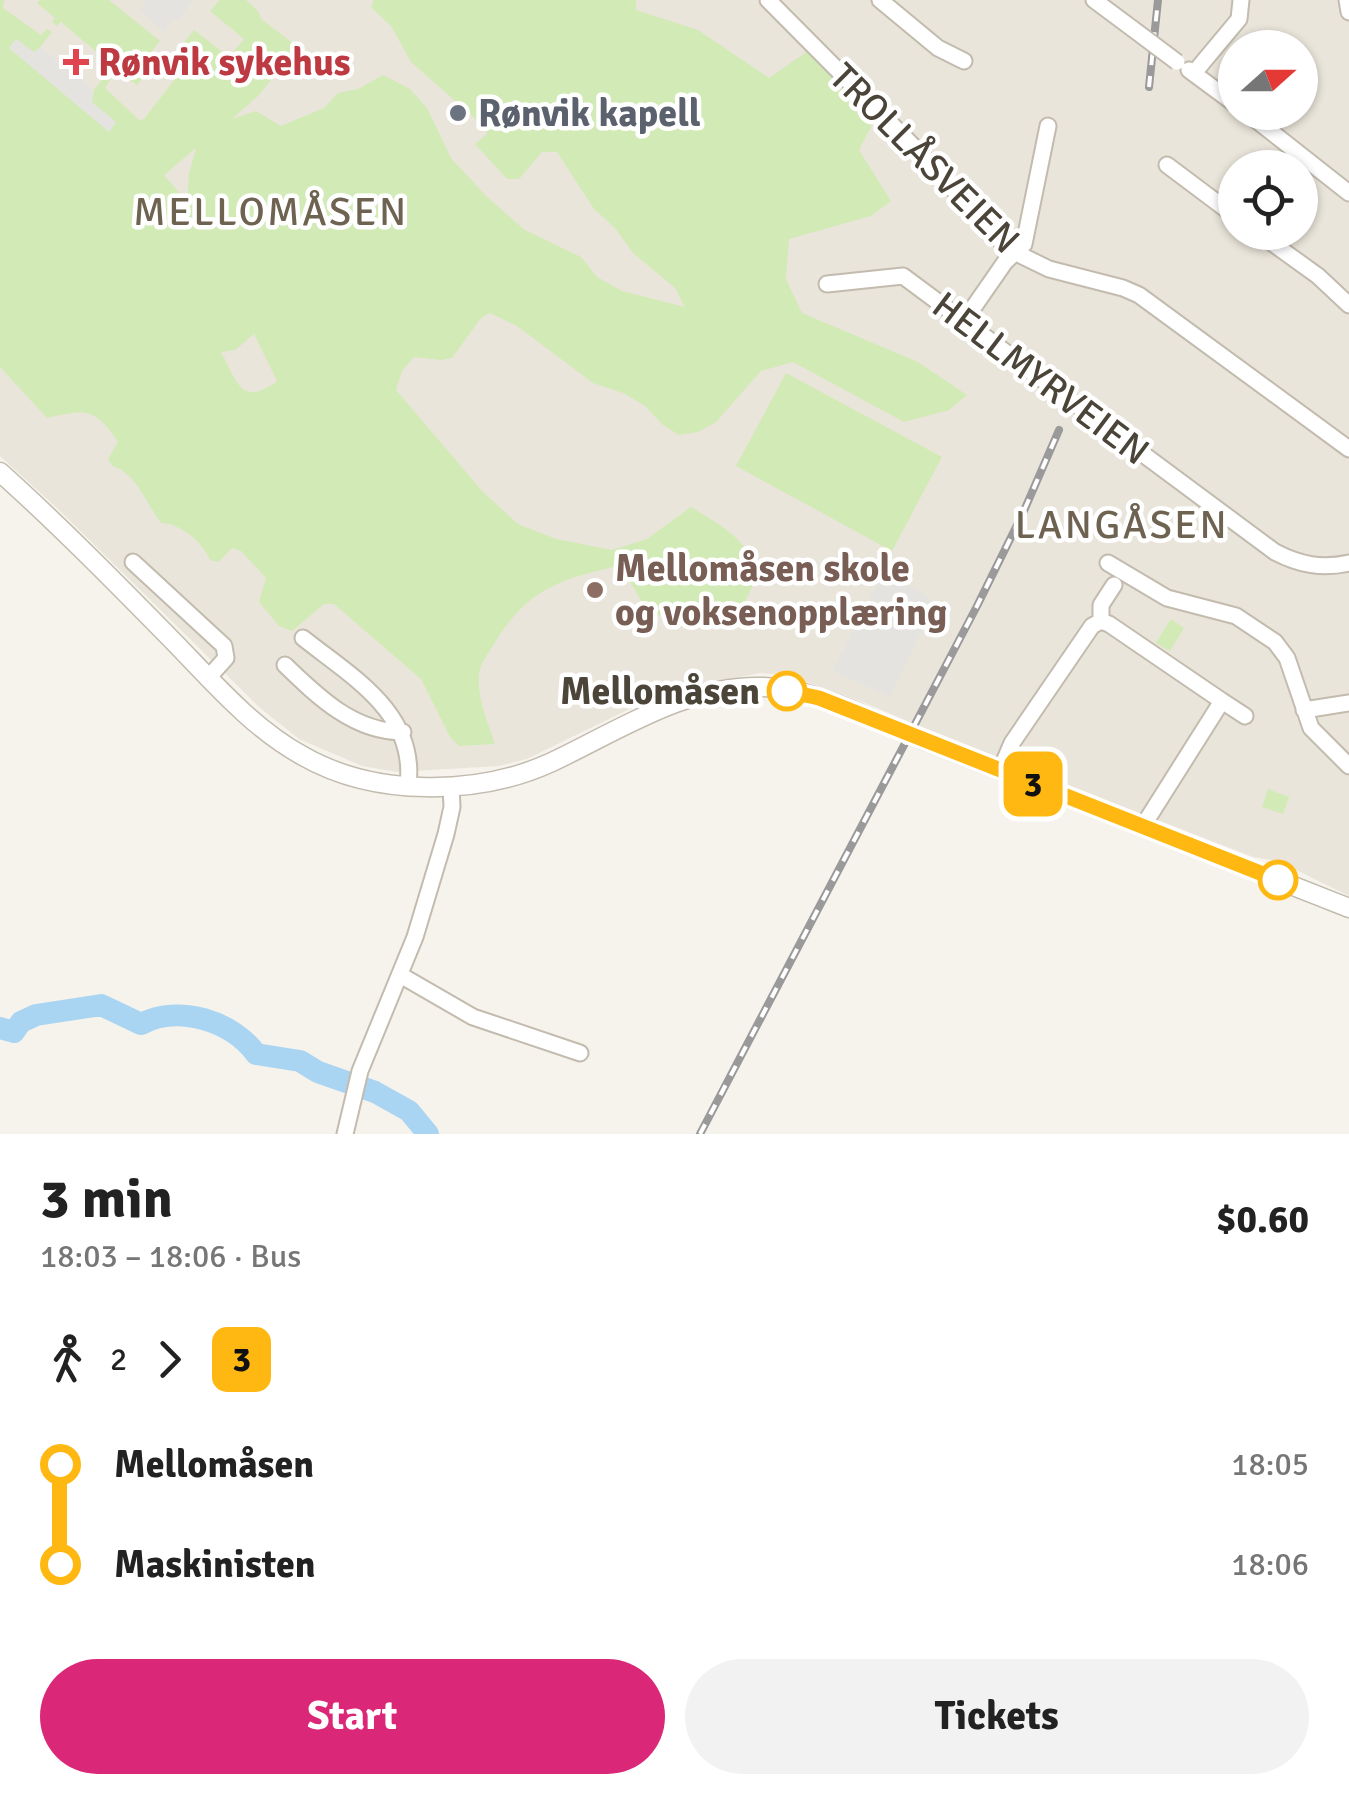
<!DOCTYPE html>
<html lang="en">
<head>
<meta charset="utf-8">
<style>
	:root { --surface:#fff; --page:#f2f2f2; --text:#222; --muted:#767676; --accent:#db2777 }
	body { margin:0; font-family:Signika,sans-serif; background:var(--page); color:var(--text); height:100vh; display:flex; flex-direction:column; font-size:38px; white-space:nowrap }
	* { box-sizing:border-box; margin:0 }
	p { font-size:32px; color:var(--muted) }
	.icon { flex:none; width:55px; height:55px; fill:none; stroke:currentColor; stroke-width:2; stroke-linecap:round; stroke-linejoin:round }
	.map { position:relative; height:1134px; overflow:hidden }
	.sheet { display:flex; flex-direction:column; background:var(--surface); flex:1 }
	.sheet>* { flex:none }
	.badge { padding:0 20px; border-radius:15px; font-size:35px; line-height:65px }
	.needle { width:65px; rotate:69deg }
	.controls { position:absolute; left:1218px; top:30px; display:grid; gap:20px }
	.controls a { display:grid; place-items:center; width:100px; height:100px; border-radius:50%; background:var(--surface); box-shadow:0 2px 8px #0004; font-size:50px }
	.map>.badge { position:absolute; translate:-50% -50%; box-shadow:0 0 0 5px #fff }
	.legs { display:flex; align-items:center; gap:15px; height:110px; padding:0 40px; font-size:32px }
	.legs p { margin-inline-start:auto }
	.overview { display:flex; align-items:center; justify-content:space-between; height:170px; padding:0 40px }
	h1 { font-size:55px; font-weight:700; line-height:75px }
	.action { display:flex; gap:20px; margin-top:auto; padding:20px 40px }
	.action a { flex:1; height:115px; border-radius:60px; background:var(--accent); color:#fff; font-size:40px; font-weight:700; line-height:115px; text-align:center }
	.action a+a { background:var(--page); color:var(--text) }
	ul { padding:0 40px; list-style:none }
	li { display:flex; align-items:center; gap:35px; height:100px; font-size:38px }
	li i { display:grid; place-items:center; width:15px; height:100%; margin:0 12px; background:currentColor }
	li i::after { content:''; width:25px; height:25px; margin:-12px; border:8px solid; border-radius:50%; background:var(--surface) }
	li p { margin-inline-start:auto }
	li:first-child i { background:linear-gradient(#0000 50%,currentColor 0) }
	li:last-child i { background:linear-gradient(currentColor 50%,#0000 0) }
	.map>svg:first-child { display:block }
	.residential { fill:#eae5da; fill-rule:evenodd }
	.green { fill:#d2eab5; fill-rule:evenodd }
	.parking { fill:#e5e3e0 }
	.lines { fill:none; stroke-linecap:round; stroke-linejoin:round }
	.river { stroke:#a9d4f2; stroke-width:22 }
	.minor-casing { stroke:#c2bbae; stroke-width:19 }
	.tertiary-casing { stroke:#c2bbae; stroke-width:21 }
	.minor { stroke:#fff; stroke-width:15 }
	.tertiary { stroke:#fff; stroke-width:18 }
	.rail-casing { stroke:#9a9a9a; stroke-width:8 }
	.rail { stroke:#fff; stroke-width:4; stroke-dasharray:11; stroke-linecap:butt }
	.minor-bridge-casing { stroke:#c2bbae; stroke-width:19; stroke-linecap:butt }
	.tertiary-bridge-casing { stroke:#c2bbae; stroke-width:21; stroke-linecap:butt }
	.minor-bridge { stroke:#fff; stroke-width:15 }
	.tertiary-bridge { stroke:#fff; stroke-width:18 }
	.line-1-casing { stroke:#fff; stroke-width:22 }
	.line-1 { stroke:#feb811; stroke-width:15 }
	.health-dot { fill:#e0444e; stroke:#fff; stroke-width:4 }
	.worship-dot { fill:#6b7280; stroke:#fff; stroke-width:4 }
	.education-dot { fill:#8d6e63; stroke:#fff; stroke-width:4 }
	.stop-1-dot { fill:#fff; stroke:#feb811; stroke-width:5 }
	.labels { text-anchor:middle; stroke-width:9; stroke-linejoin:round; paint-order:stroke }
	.health-label { font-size:38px; font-weight:bold; fill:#be3a42; stroke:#fff; text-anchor:start }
	.worship-label { font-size:38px; font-weight:bold; fill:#5b616d; stroke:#fff; text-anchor:start }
	.street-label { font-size:38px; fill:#4b4439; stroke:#fff }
	.education-label { font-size:38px; font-weight:bold; fill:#785e54; stroke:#fff; text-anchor:start }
	.stop-label { font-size:38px; font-weight:bold; fill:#4b4439; stroke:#fff; text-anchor:end }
	.neighbourhood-label { font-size:40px; letter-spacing:2.5px; fill:#6e6250; stroke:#fff }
</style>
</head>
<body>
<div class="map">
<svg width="1349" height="1134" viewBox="0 0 1349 1134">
	<rect width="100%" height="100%" fill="#f6f3ec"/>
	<path class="residential" d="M 0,0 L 1349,0 L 1349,896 L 1278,861 L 1253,857 L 958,743 L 863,702 L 787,675 L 760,673 L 684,688 L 650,699 L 527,759 L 499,766 L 397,772 L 362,766 L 299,739 L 260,708 L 58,509 L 0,456 ZM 1235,48 L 1300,48 L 1300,112 L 1235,112 ZM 1235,168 L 1300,168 L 1300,232 L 1235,232 Z"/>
	<path class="green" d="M 0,0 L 4,0 L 3,8 L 41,35 L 47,29 L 52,32 L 40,47 L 93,91 L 105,76 L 110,80 L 105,88 L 139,120 L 144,119 L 192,57 L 180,47 L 194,30 L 229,57 L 244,39 L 210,11 L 220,0 L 246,0 L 259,12 L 261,19 L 302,50 L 298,54 L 294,52 L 258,96 L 232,119 L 256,111 L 281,126 L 324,108 L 338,93 L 358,89 L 383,75 L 410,89 L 427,108 L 451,158 L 486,196 L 525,230 L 581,257 L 597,277 L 622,291 L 685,307 L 675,288 L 633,253 L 615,228 L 594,209 L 557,152 L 542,152 L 519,179 L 507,179 L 475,144 L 487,134 L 487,129 L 411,62 L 391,26 L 371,7 L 374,0 L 636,0 L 636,10 L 698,30 L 769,78 L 808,51 L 876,117 L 859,150 L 891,201 L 871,216 L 789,239 L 786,279 L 802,313 L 918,362 L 967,395 L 949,410 L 904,422 L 793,362 L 761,371 L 716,422 L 698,432 L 679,435 L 663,425 L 644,405 L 623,393 L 593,383 L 517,326 L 490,313 L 481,318 L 452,358 L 441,360 L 414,357 L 402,371 L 396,390 L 483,492 L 518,524 L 556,539 L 612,550 L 647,539 L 691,507 C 715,522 756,542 754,576 C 754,586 747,597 743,606 L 726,613 L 653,615 C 638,602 634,581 617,566 C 559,580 528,589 496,641 C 490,651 479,664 479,675 C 477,698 488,723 495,744 L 459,746 L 450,737 L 421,679 L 334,604 L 324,604 L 292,631 L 279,626 L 259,602 L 266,578 L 241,551 L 232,548 L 219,562 L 210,560 C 203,542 180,523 161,523 C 147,505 136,472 112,466 L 108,459 L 118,442 C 94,406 84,410 47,418 L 0,367 ZM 196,148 L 189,174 L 187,202 L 164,175 ZM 254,334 L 277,381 C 240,409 236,378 221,352 L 235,350 Z
		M 40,0 L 109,0 L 160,41 L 151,52 L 159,58 L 137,85 L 119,71 L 115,74 L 110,70 L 113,66 L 61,22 L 57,26 L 52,22 L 55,18 L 37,3 Z
		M 786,373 L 942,457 L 892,551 L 736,466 Z
		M 1171,619 L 1184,628 L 1170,651 L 1156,643 Z
		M 1268,789 L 1289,797 L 1283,814 L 1262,807 Z"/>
	<path class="parking" d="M 141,0 L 194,0 L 179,20 L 175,18 L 166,29 L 167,35 L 140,10 L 145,4 Z
		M 16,39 L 34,52 L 40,47 L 81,79 L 94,91 L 92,102 L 116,122 L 109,132 L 9,48 Z
		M 884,571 L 929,597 L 933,607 L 890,697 L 832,671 Z"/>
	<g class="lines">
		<path class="river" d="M 0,1028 L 14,1032 L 21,1022 L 36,1015 L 101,1005 L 141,1024 C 178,1004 233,1021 256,1054 L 300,1061 L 318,1072 L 375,1092 L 409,1111 L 428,1134"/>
		<defs>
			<path id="minor" d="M 768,0 L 920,153 L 1008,249 L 1049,269 L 1123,288 L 1139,295 L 1349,449
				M 880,0 L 938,48 L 964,61
				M 1094,0 L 1133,29
				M 1347,0 L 1349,12
				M 1189,70 L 1235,104
				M 1194,73 L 1239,19 L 1241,0
				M 1246,112 L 1349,193
				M 1167,165 L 1235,216
				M 1257,232 L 1318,276 L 1349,305
				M 827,284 L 903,276 L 1275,552 C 1300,565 1322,569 1349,563
				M 964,321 L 1005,262 L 1024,244 L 1048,126
				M 133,562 L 224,646 L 226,658 L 209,677
				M 1108,563 L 1167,598 L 1236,616 L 1275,642 L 1287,658 L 1311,728 L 1349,766
				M 1101,621 L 1109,624 L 1222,701 L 1143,826
				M 1101,621 L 1101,605 L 1114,585
				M 303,638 C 352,677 417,713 408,785
				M 285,665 C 318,697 354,732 403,732
				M 1222,701 L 1245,716
				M 1304,710 L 1349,703
				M 1000,771 L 1012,743 L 1092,626 L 1101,621
				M 402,976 L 473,1017 L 580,1053
				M 345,1134 L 360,1071 L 415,937 L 446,834 L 452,807 L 451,786"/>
			<path id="tertiary" d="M 0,472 C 60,526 117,584 173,641 C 213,682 252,728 303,756 C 375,797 478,796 552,762 C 620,730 685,685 763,687 C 808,688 852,711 893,727
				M 926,741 L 1349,908"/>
		</defs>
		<use href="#minor" class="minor-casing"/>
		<use href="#tertiary" class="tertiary-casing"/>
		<use href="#minor" class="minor"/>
		<use href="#tertiary" class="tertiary"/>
		<defs>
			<path id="rail" d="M 1149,87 L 1158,0
				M 700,1134 L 977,606 L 1023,513 L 1059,430"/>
		</defs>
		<use href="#rail" class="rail-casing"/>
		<use href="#rail" class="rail"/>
		<defs>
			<path id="minor-bridge" d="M 1133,29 L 1177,62"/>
			<path id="tertiary-bridge" d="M 893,727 L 926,741"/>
		</defs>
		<use href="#minor-bridge" class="minor-bridge-casing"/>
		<use href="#tertiary-bridge" class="tertiary-bridge-casing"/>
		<use href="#minor-bridge" class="minor-bridge"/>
		<use href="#tertiary-bridge" class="tertiary-bridge"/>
	</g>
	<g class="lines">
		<defs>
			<path id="line-1" d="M 787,691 L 819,698 L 1278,880"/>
		</defs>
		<use href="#line-1" class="line-1-casing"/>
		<use href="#line-1" class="line-1"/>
	</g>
	<path class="health-dot" d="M71 47h10v10h10v10h-10v10h-10v-10h-10v-10h10z"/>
	<circle class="worship-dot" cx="458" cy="113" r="10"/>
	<circle class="education-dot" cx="595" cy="590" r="10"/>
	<g class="stop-1-dot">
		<circle cx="787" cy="691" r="18"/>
		<circle cx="1278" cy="880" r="18"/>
	</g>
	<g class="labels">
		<g class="health-label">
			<text x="98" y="75">Rønvik sykehus</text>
		</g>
		<g class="worship-label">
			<text x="478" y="126">Rønvik kapell</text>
		</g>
		<g class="street-label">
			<text transform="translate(925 158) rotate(45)" y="13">TROLLÅSVEIEN</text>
			<text transform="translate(1041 378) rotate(37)" y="13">HELLMYRVEIEN</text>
		</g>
		<g class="education-label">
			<text x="615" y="581">Mellomåsen skole<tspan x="615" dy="44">og voksenopplæring</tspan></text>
		</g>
		<g class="stop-label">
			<text x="760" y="704">Mellomåsen</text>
		</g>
		<g class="neighbourhood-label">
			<text x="271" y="225">MELLOMÅSEN</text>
			<text x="1122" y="538">LANGÅSEN</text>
		</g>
	</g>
</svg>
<div class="controls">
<a><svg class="needle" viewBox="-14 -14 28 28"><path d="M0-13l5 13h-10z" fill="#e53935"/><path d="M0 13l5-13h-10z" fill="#767676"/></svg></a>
<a><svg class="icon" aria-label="locate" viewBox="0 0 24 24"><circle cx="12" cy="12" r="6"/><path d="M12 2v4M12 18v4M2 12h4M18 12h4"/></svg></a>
</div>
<b class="badge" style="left:1033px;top:784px;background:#feb811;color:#111">3</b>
</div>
<section class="sheet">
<div class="overview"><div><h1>3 min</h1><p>18:03 – 18:06 · Bus</p></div><b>$0.60</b></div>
<div class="legs"><svg class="icon" aria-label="walk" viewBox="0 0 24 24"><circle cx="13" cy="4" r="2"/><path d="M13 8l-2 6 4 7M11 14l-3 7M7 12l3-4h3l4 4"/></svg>2<svg class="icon" aria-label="forward" viewBox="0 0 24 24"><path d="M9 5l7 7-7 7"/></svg><b class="badge" style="background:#feb811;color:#111">3</b></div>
<ul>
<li><i style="color:#feb811"></i><b>Mellomåsen</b><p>18:05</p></li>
<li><i style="color:#feb811"></i><b>Maskinisten</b><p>18:06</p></li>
</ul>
<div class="action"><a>Start</a><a>Tickets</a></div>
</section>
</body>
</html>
